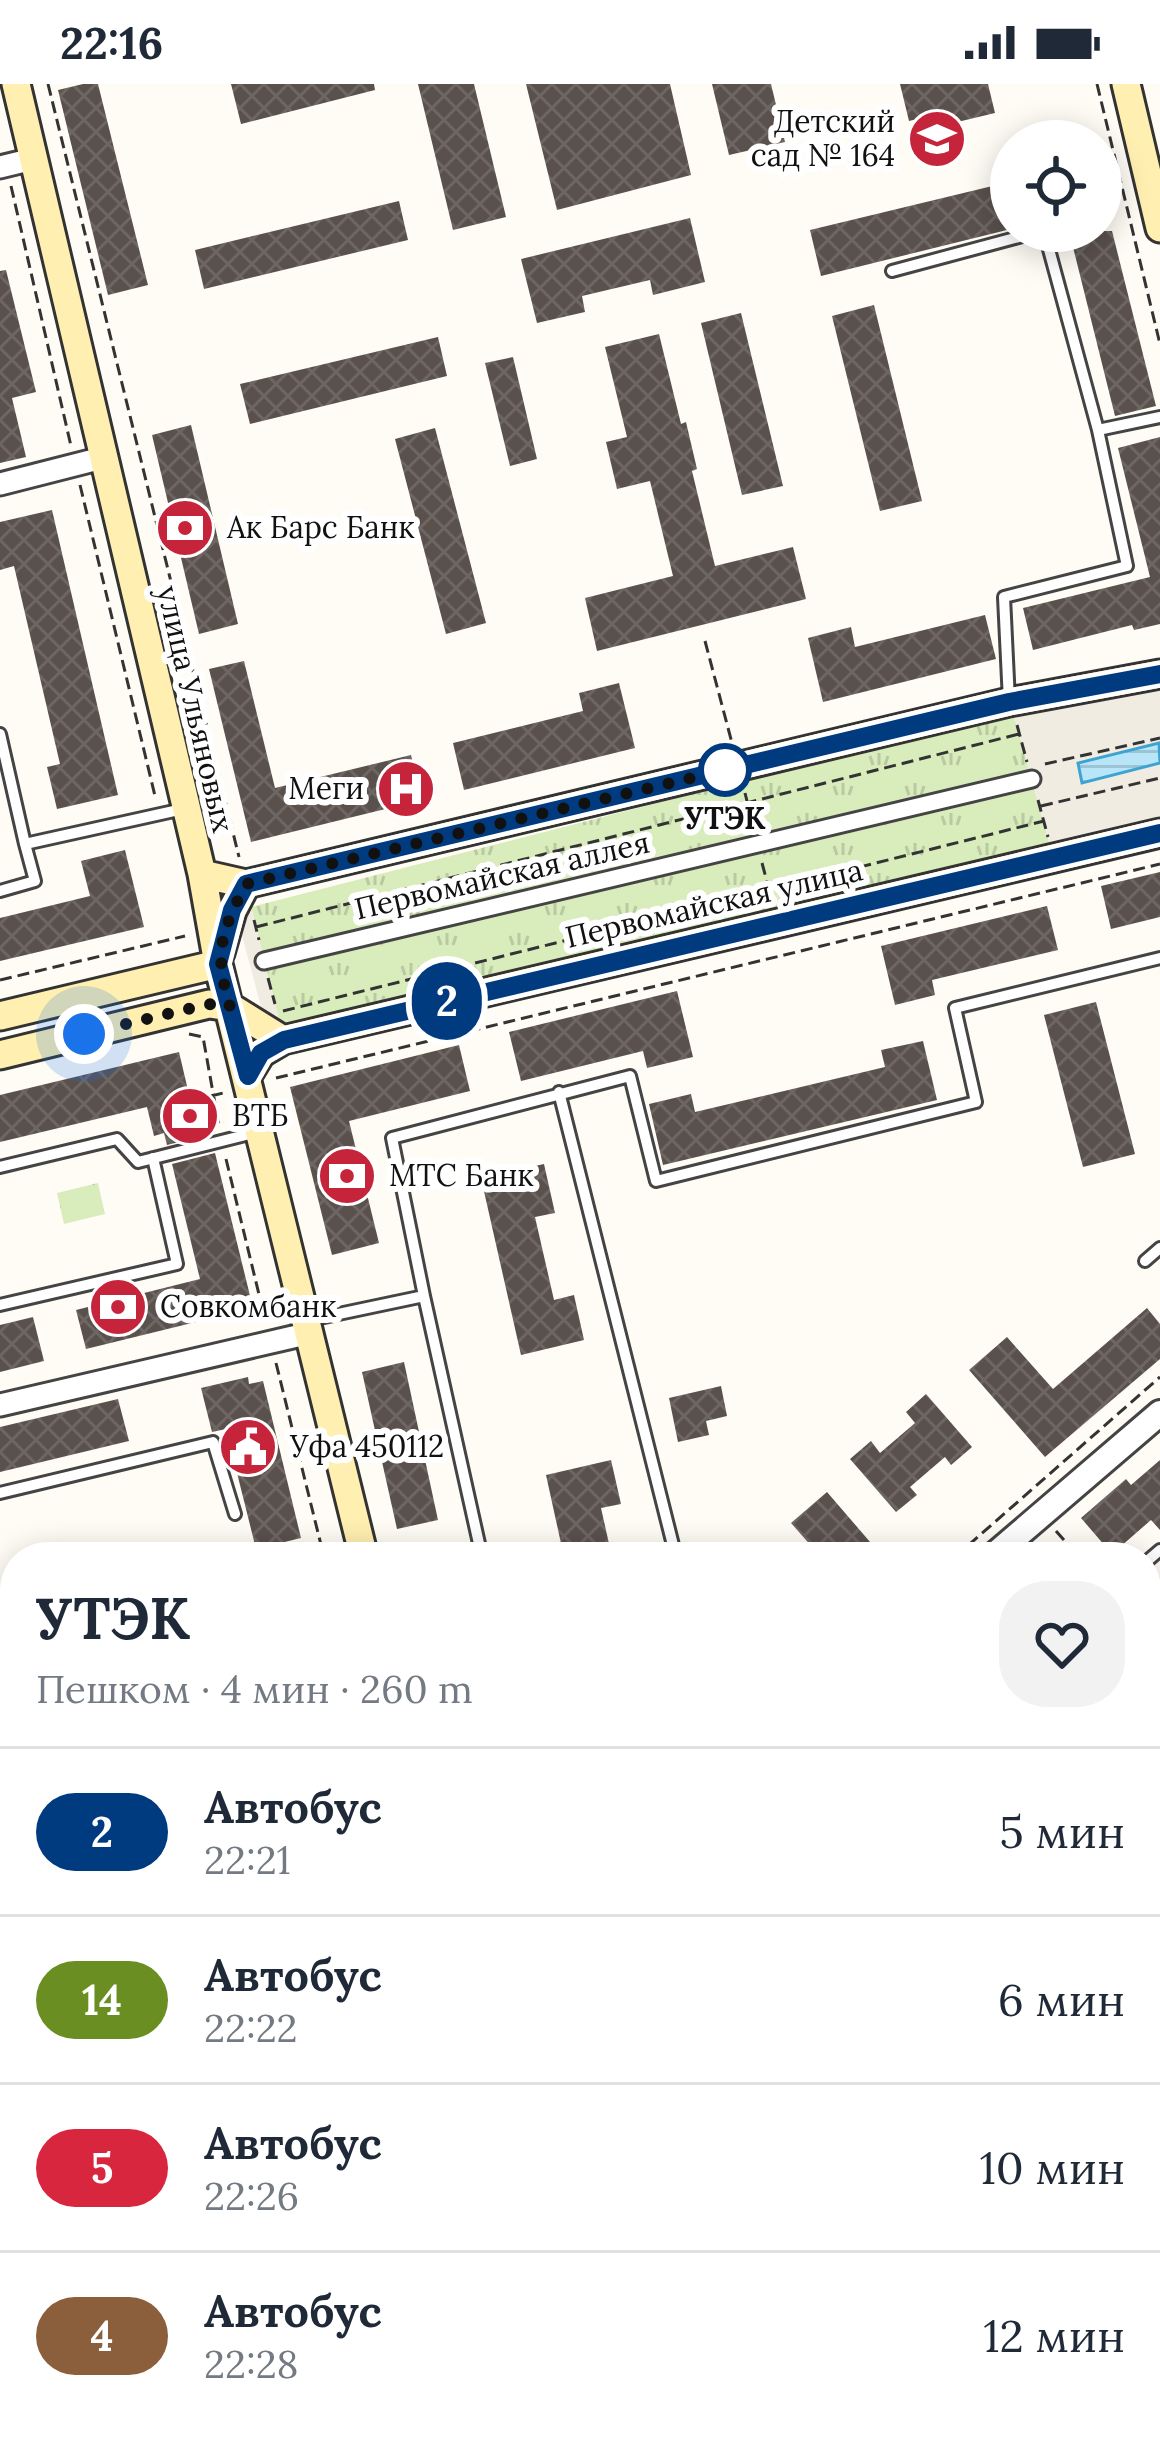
<!DOCTYPE html>
<html lang="ru">
<head>
<meta charset="utf-8">
<style>
	:root { --surface:#fff; --page:#f2f2f3; --text:#1f2937; --muted:#747a83; --line:#e0e1e3 }
	body { margin:0; font-family:Lora,serif; background:var(--page); color:var(--text); height:100vh; display:flex; flex-direction:column; font-size:45px; white-space:nowrap }
	* { box-sizing:border-box; margin:0 }
	p { font-size:39px; color:var(--muted) }
	.icon { flex:none; width:66px; height:66px; fill:none; stroke:currentColor; stroke-width:2; stroke-linecap:round; stroke-linejoin:round }
	.map { position:relative; flex:1; overflow:hidden }
	.panel { position:absolute; left:0px; top:1458px; width:1161px; height:903px; display:flex; flex-direction:column; background:var(--surface); border-radius:48px 48px 0 0; box-shadow:0 6px 30px #0003 }
	.panel>* { flex:none }
	.badge { padding:0 24px; border-radius:39px; font-size:42px; line-height:78px }
	.controls { position:absolute; left:990px; top:36px; display:grid; gap:24px }
	.controls a { display:grid; place-items:center; width:132px; height:132px; border-radius:50%; background:var(--surface); box-shadow:0 6px 30px #0003; font-size:60px }
	.you { position:absolute; width:60px; height:60px; margin:-30px; border:9px solid #fff; border-radius:50%; background:#1a73e8; box-shadow:0 0 0 18px #1a73e833 }
	.map>.badge { position:absolute; translate:-50% -50%; box-shadow:0 0 0 6px #fff }
	.round { display:grid; place-items:center; flex:none; width:126px; height:126px; border-radius:48px; background:var(--page) }
	.headline { display:flex; align-items:center; justify-content:space-between; height:204px; padding:0 36px }
	h1 { font-size:57px; font-weight:700; line-height:90px }
	ul { padding:0; list-style:none }
	li { display:flex; align-items:center; gap:36px; height:168px; padding:0 36px; border-top:3px solid var(--line) }
	li div { flex:1 }
	li b { display:block; font-size:45px }
	li em { font-style:normal }
	li .badge { min-width:132px; font-weight:700; text-align:center }
	.status { display:flex; justify-content:space-between; align-items:center; height:84px; padding:0 60px; background:var(--surface); direction:ltr }
	.status svg { height:33px; fill:currentColor }
	.map>svg:first-child { display:block }
	.park { fill:url(#park-tufts) }
	.plaza { fill:#f1ece2 }
	.water { fill:url(#water-rules); stroke:#3da4d1; stroke-width:3 }
	.building { fill:url(#building-cross-hatch) }
	.lines { fill:none; stroke-linecap:round; stroke-linejoin:round }
	.service-casing { stroke:#444; stroke-width:16 }
	.pedestrian-casing { stroke:#444; stroke-width:21 }
	.minor-casing { stroke:#444; stroke-width:27 }
	.tertiary-casing { stroke:#444; stroke-width:30 }
	.secondary-casing { stroke:#333; stroke-width:33 }
	.path { stroke:#333; stroke-width:3; stroke-dasharray:12 6; stroke-linecap:butt }
	.service { stroke:#fff; stroke-width:10 }
	.pedestrian { stroke:#fff; stroke-width:15 }
	.minor { stroke:#fff; stroke-width:21 }
	.tertiary { stroke:#fff; stroke-width:24 }
	.secondary { stroke:#ffefb0; stroke-width:27 }
	.line-casing { stroke:#fff; stroke-width:27 }
	.line { stroke:#003b80; stroke-width:18 }
	.walk { stroke:#111; stroke-width:12; stroke-dasharray:0 21.6 }
	.stop-dot { fill:#fff; stroke:#003b80; stroke-width:6 }
	.labels { text-anchor:middle; stroke-width:12; stroke-linejoin:round; paint-order:stroke }
	.poi-label { font-size:30px; fill:#111; stroke:#fff; text-anchor:start }
	.street-label { font-size:30px; fill:#111; stroke:#fff }
	.stop-label { font-size:30px; font-weight:bold; fill:#111; stroke:#fff }
</style>
</head>
<body>
<div class="status"><b>22:16</b><svg viewBox="0 0 49 12"><path d="M0 12V9h3v3zM5 12V6h3v6zM10 12V3h3v9zM15 12V0h3v12zM26 1h20v11H26zM47 4h2v5h-2z"/></svg></div>
<div class="map">
<svg width="1160" height="2359" viewBox="0 0 1160 2359">
	<defs>
		<pattern id="park-tufts" width="24" height="20" patternUnits="userSpaceOnUse" patternTransform="scale(3)"><rect width="24" height="20" fill="#d9ecbc"/><path d="M3 7l-1-3M5 7V3M7 7l1-3M15 17l-1-3M17 17v-4M19 17l1-3" fill="none" stroke="#b9c9a1"/></pattern>
		<pattern id="water-rules" width="6" height="5" patternUnits="userSpaceOnUse" patternTransform="scale(3)"><rect width="6" height="5" fill="#b8e6f8"/><path d="M0 2.5h6" fill="none" stroke="#9dc4d4"/></pattern>
		<pattern id="building-cross-hatch" width="8" height="8" patternUnits="userSpaceOnUse" patternTransform="scale(3)"><rect width="8" height="8" fill="#5a514d"/><path d="M0 0l8 8M0 8l8-8" fill="none" stroke="#6d6662"/></pattern>
	</defs>
	<rect width="100%" height="100%" fill="#fffcf5"/>
	<path class="park" d="M 1013,628 L 1051,765 L 281,944 L 251,823 Z
		M 98,1099 L 105,1130 L 64,1140 L 57,1109 Z"/>
	<path class="plaza" d="M 1160,599 L 1160,739 L 1051,765 L 1013,628 Z
		M 251,823 L 281,944 L 263,930 L 237,833 L 241,826 Z"/>
	<path class="water" d="M 1159,659 L 1160,679 L 1082,699 L 1078,679 Z"/>
	<path class="building" d="M 83,0 L 98,0 L 148,201 L 108,211 L 58,6 Z
		M 231,0 L 374,0 L 375,6 L 241,40 Z
		M 418,0 L 474,0 L 506,133 L 453,146 Z
		M 526,0 L 670,0 L 691,91 L 557,126 Z
		M 712,0 L 771,0 L 785,58 L 729,71 Z
		M 900,0 L 988,0 L 995,29 L 945,41 L 942,29 L 909,37 Z
		M 1009,98 L 1011,145 L 821,192 L 810,146 Z
		M 399,117 L 408,156 L 204,205 L 195,166 Z
		M 690,134 L 705,198 L 653,211 L 650,196 L 582,212 L 585,228 L 537,239 L 521,175 Z
		M 1069,147 L 1112,147 L 1156,322 L 1115,332 Z
		M 6,186 L 36,308 L 12,314 L 26,373 L 0,379 L 0,187 Z
		M 874,221 L 922,417 L 880,427 L 832,232 Z
		M 741,229 L 783,402 L 742,411 L 701,239 Z
		M 659,250 L 681,340 L 686,338 L 697,385 L 692,387 L 715,482 L 793,463 L 806,515 L 597,567 L 585,514 L 673,492 L 650,397 L 617,405 L 606,358 L 627,353 L 605,263 Z
		M 438,253 L 447,292 L 250,340 L 240,300 Z
		M 513,273 L 537,375 L 510,382 L 485,279 Z
		M 191,341 L 238,540 L 199,550 L 152,351 Z
		M 435,344 L 486,539 L 446,550 L 395,355 Z
		M 1160,353 L 1160,540 L 1134,546 L 1132,541 L 1033,566 L 1023,524 L 1150,493 L 1118,364 Z
		M 52,426 L 118,711 L 57,725 L 47,683 L 60,680 L 14,482 L 0,486 L 0,438 Z
		M 985,531 L 996,575 L 823,618 L 808,554 L 851,543 L 855,563 Z
		M 244,577 L 275,704 L 411,671 L 422,716 L 251,758 L 209,585 Z
		M 619,599 L 635,664 L 464,706 L 453,659 L 583,627 L 579,609 Z
		M 125,766 L 144,843 L 0,877 L 0,834 L 90,812 L 81,777 Z
		M 1160,788 L 1160,833 L 1111,845 L 1101,802 Z
		M 1047,822 L 1058,866 L 932,896 L 935,911 L 895,921 L 881,862 Z
		M 677,907 L 693,973 L 647,984 L 643,967 L 521,997 L 509,948 Z
		M 1096,918 L 1135,1070 L 1083,1083 L 1044,931 Z
		M 923,957 L 937,1016 L 663,1081 L 649,1020 L 691,1010 L 695,1028 L 885,983 L 881,966 Z
		M 459,961 L 470,1007 L 349,1037 L 379,1159 L 332,1171 L 290,1003 Z
		M 179,968 L 199,1053 L 167,1061 L 164,1049 L 154,1052 L 147,1023 L 0,1058 L 0,1011 Z
		M 215,1069 L 253,1224 L 86,1265 L 76,1226 L 200,1195 L 172,1080 Z
		M 544,1080 L 555,1129 L 535,1133 L 554,1216 L 574,1211 L 584,1256 L 521,1271 L 481,1094 Z
		M 1147,1224 L 1160,1240 L 1160,1275 L 1045,1373 L 969,1286 L 1007,1253 L 1053,1305 Z
		M 33,1233 L 44,1277 L 0,1288 L 0,1241 Z
		M 404,1278 L 438,1436 L 397,1445 L 362,1288 Z
		M 248,1293 L 249,1300 L 263,1297 L 301,1454 L 256,1465 L 226,1345 L 212,1348 L 201,1304 Z
		M 721,1302 L 727,1332 L 706,1337 L 709,1351 L 678,1358 L 669,1314 Z
		M 926,1310 L 972,1363 L 951,1381 L 945,1373 L 910,1403 L 917,1411 L 896,1428 L 850,1375 L 871,1357 L 880,1369 L 915,1339 L 906,1328 Z
		M 118,1315 L 129,1357 L 0,1388 L 0,1343 Z
		M 611,1376 L 621,1420 L 601,1424 L 612,1473 L 564,1473 L 546,1391 Z
		M 1160,1376 L 1160,1446 L 1151,1436 L 1112,1470 L 1081,1434 L 1126,1395 L 1131,1401 Z
		M 827,1408 L 883,1473 L 821,1473 L 791,1439 Z"/>
	<g class="lines">
		<defs>
			<path id="service" d="M 1044,147 L 1098,346
				M 892,187 L 1041,147
				M 1009,617 L 1004,513 L 1127,482 L 1098,346 L 1160,333
				M 0,650 L 25,760
				M 0,807 L 35,797 L 25,760 L 183,725
				M 559,1008 L 676,1473
				M 0,1083 L 117,1055 L 138,1078 L 257,1048
				M 1145,1177 L 1160,1164
				M 424,1212 L 392,1054 L 630,992 L 656,1097 L 976,1018 L 955,924 L 1160,874
				M 0,1221 L 177,1180 L 153,1074
				M 310,1236 L 424,1212 L 482,1473
				M 0,1409 L 213,1358 L 235,1430
				M 1146,1478 L 1160,1466
				M 1146,1643 L 1160,1631
				M 1146,1768 L 1160,1755
				M 1146,1849 L 1160,1870
				M 1146,2221 L 1160,2238
				M 419,2346 L 421,2359"/>
			<path id="pedestrian" d="M 264,877 L 1032,695"/>
			<path id="minor" d="M 0,83 L 33,75
				M 0,400 L 102,374
				M 0,1321 L 310,1249
				M 1093,2346 L 1104,2359"/>
			<path id="tertiary" d="M 992,1473 L 1160,1329
				M 0,1909 L 15,1907"/>
			<path id="secondary" d="M 16,0 L 202,790 L 218,880 L 364,1473
				M 1126,0 L 1160,144
				M 202,790 L 246,800 L 1009,618 L 1160,590
				M 220,869 L 232,827 L 246,800
				M 0,932 L 218,880
				M 0,971 L 209,920 L 230,923 L 283,956
				M 247,992 L 261,969 L 283,956 L 1160,749
				M 543,2346 L 545,2359"/>
		</defs>
		<use href="#service" class="service-casing"/>
		<use href="#pedestrian" class="pedestrian-casing"/>
		<use href="#minor" class="minor-casing"/>
		<use href="#tertiary" class="tertiary-casing"/>
		<use href="#secondary" class="secondary-casing"/>
		<path class="path" d="M 48,0 L 239,773
			M 1097,0 L 1160,260
			M 11,102 L 71,362
			M 80,401 L 155,712
			M 705,557 L 732,659
			M 1017,641 L 1027,678
			M 1045,680 L 1160,654
			M 745,709 L 753,741
			M 1038,716 L 1048,753
			M 1041,722 L 1160,694
			M 762,779 L 772,816
			M 254,836 L 259,856
			M 256,843 L 1019,650
			M 268,894 L 275,920
			M 0,896 L 185,852
			M 283,927 L 1044,737
			M 189,950 L 203,953 L 219,1042
			M 276,994 L 1160,780
			M 211,1012 L 227,1008
			M 226,1075 L 265,1235
			M 276,1279 L 324,1473
			M 1056,1447 L 1079,1473
			M 955,1473 L 1160,1293
			M 0,2132 L 15,2129
			M 1034,2346 L 1037,2359
			M 1045,2346 L 1056,2359
			M 1123,2347 L 1133,2359
			M 998,2359 L 1013,2346"/>
		<use href="#service" class="service"/>
		<use href="#pedestrian" class="pedestrian"/>
		<use href="#minor" class="minor"/>
		<use href="#tertiary" class="tertiary"/>
		<use href="#secondary" class="secondary"/>
	</g>
	<g class="lines">
		<defs>
			<path id="line" d="M 1160,590 L 1009,618 L 246,800 L 232,826 L 218,880 L 248,992 L 261,969 L 284,956 L 1160,749"/>
		</defs>
		<use href="#line" class="line-casing"/>
		<use href="#line" class="line"/>
		<path class="walk" d="M 84,950 L 209,920 L 230,923 C 214,869 220,850 246,800 L 738,683 L 725,686"/>
	</g>
	<defs>
		<symbol id="school-disc" viewBox="-11 -11 22 22"><circle r="9.5" fill="#c6243b" stroke="#fff"/><path d="M0-5L7-2L0 1L-7-2ZM-4 1L0 2.5L4 1V4Q0 6-4 4Z" fill="#fff"/></symbol>
		<symbol id="bank-disc" viewBox="-11 -11 22 22"><circle r="9.5" fill="#c6243b" stroke="#fff"/><path d="M-6-4H6V4H-6ZM0-2.3a2.3 2.3 0 1 0 0 4.6a2.3 2.3 0 1 0 0-4.6Z" fill="#fff"/></symbol>
		<symbol id="hospital-disc" viewBox="-11 -11 22 22"><circle r="9.5" fill="#c6243b" stroke="#fff"/><path d="M-5-5h3v3.5h4V-5h3V5h-3V1.5h-4V5h-3Z" fill="#fff"/></symbol>
		<symbol id="civic-disc" viewBox="-11 -11 22 22"><circle r="9.5" fill="#c6243b" stroke="#fff"/><path d="M-.6-6.5H3V-4.5H.6V-3L4-1V1h2V6H-6V1h2V-1L-.6-3ZM-1.2 2.5V6h2.4V2.5Z" fill="#fff"/></symbol>
	</defs>
	<g fill-rule="evenodd">
		<use href="#school-disc" x="904" y="22" width="66" height="66"/>
		<use href="#bank-disc" x="152" y="411" width="66" height="66"/>
		<use href="#hospital-disc" x="373" y="672" width="66" height="66"/>
		<use href="#bank-disc" x="157" y="999" width="66" height="66"/>
		<use href="#bank-disc" x="314" y="1059" width="66" height="66"/>
		<use href="#bank-disc" x="85" y="1190" width="66" height="66"/>
		<use href="#civic-disc" x="215" y="1330" width="66" height="66"/>
	</g>
	<circle class="stop-dot" cx="725" cy="686" r="24"/>
	<g class="labels">
		<g class="poi-label">
			<text x="895" y="48" text-anchor="end">Детский<tspan x="895" dy="34">сад № 164</tspan></text>
			<text x="227" y="454">Ак Барс Банк</text>
			<text x="364" y="715" text-anchor="end">Меги</text>
			<text x="232" y="1042">ВТБ</text>
			<text x="389" y="1102">МТС Банк</text>
			<text x="160" y="1233">Совкомбанк</text>
			<text x="290" y="1373">Уфа 450112</text>
		</g>
		<g class="street-label">
			<text transform="translate(195 625) rotate(77)" y="10">улица Ульяновых</text>
			<text transform="translate(502 792) rotate(-13)" y="10">Первомайская аллея</text>
			<text transform="translate(714 820) rotate(-13)" y="10">Первомайская улица</text>
		</g>
		<g class="stop-label">
			<text x="725" y="745">УТЭК</text>
		</g>
	</g>
</svg>
<div class="controls">
<a><svg class="icon" aria-label="locate" viewBox="0 0 24 24"><circle cx="12" cy="12" r="6"/><path d="M12 2v4M12 18v4M2 12h4M18 12h4"/></svg></a>
</div>
<div class="you" style="left:84px;top:950px"></div>
<b class="badge" style="left:447px;top:917px;background:#003b80;color:#fff">2</b>
<section class="panel">
<div class="headline"><div><h1>УТЭК</h1><p>Пешком · 4 мин · 260 m</p></div><a class="round"><svg class="icon" aria-label="heart" viewBox="0 0 24 24"><path d="M12 20l-8-8c-3-5 5-10 8-4 3-6 11-1 8 4z"/></svg></a></div>
<ul>
<li><span class="badge" style="background:#003b80;color:#fff">2</span><div><b>Автобус</b><p>22:21</p></div><em>5 мин</em></li>
<li><span class="badge" style="background:#6b8e23;color:#fff">14</span><div><b>Автобус</b><p>22:22</p></div><em>6 мин</em></li>
<li><span class="badge" style="background:#d7263d;color:#fff">5</span><div><b>Автобус</b><p>22:26</p></div><em>10 мин</em></li>
<li><span class="badge" style="background:#8b5e3c;color:#fff">4</span><div><b>Автобус</b><p>22:28</p></div><em>12 мин</em></li>
</ul>
</section>
</div>
</body>
</html>
